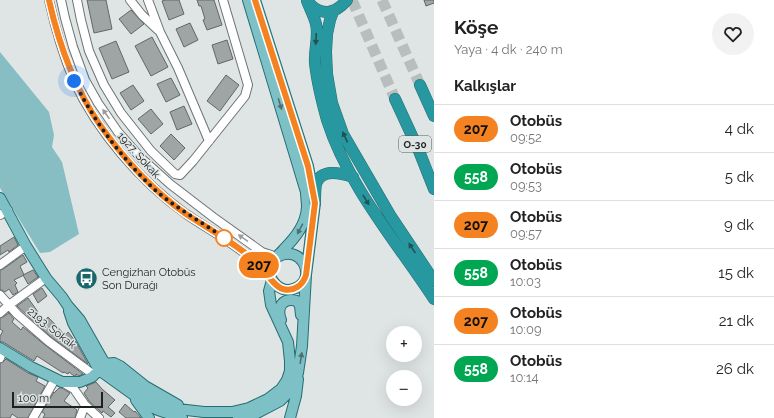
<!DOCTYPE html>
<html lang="tr">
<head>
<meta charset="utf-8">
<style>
	:root { --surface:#fff; --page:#f2f2f2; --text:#222; --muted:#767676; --line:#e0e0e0 }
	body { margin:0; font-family:Raleway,sans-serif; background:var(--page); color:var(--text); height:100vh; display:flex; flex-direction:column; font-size:15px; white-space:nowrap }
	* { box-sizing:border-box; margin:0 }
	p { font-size:13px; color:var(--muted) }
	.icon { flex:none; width:22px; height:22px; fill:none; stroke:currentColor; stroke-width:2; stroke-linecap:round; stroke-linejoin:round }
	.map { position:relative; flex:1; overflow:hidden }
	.panel { display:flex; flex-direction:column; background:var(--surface); width:340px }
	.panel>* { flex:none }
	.badge { padding:0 8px; border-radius:13px; font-size:14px; line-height:26px }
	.tools { position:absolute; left:386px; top:326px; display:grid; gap:8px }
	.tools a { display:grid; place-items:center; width:36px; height:36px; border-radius:50%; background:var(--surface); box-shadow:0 4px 16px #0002; font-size:20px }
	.scale { position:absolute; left:12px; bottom:10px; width:91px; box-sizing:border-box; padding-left:4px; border:2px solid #1e2020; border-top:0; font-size:11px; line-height:14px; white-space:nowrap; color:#1e2020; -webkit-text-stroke:3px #dfe5e5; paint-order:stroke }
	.you { position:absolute; width:20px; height:20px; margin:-10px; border:3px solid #fff; border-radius:50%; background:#1a73e8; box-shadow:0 0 0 6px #1a73e833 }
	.map>.badge { position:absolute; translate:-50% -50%; box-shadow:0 0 0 2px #fff }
	h2 { padding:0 20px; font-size:15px; line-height:36px }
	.round { display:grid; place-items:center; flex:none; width:42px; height:42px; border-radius:21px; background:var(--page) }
	.headline { display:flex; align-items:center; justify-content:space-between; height:68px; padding:0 20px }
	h1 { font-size:19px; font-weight:700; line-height:30px }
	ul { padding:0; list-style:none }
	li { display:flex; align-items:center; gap:12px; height:48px; padding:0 20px; border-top:1px solid var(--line) }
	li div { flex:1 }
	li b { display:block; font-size:15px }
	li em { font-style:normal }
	li .badge { min-width:44px; font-weight:700; text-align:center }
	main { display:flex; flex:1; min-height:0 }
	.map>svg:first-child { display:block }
	.park { fill:#86bec3 }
	.building { fill:#9fa5a5; stroke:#626767 }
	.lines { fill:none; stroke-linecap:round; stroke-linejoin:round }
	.highway-tunnel { stroke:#b8bebe; stroke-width:11; stroke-dasharray:11 5.5; stroke-linecap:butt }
	.minor-casing { stroke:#6e7373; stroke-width:10 }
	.major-casing { stroke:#246e73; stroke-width:12 }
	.highway-casing { stroke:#246e73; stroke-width:12 }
	.minor { stroke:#fff; stroke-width:8 }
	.major { stroke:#7dc1c6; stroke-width:10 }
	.highway { stroke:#2798a0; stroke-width:11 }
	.oneway { fill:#225053 }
	.oneway2 { fill:#4e7073 }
	.oneway3 { fill:#9a9b9b }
	.line-casing { stroke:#fff; stroke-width:9 }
	.line { stroke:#f58220; stroke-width:6 }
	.walk { stroke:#1e2020; stroke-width:4; stroke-dasharray:0 7.2 }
	.stop-dot { fill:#fff; stroke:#f58220; stroke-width:2 }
	.labels { text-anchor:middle; stroke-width:3; stroke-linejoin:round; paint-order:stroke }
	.shield { fill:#dfe5e5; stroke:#585b5b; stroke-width:1 }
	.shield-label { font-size:10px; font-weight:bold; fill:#1e2020 }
	.street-label { font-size:11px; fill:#1e2020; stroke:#dfe5e5 }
	.poi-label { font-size:11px; fill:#1e2020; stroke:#dfe5e5; text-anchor:start }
</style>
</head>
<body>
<main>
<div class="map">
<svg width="434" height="418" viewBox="0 0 434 418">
	<rect width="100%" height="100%" fill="#dfe5e5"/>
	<path class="park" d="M 0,52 L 49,112 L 54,135 L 52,147 L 62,162 L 79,234 L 50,252 L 40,253 L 0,188 Z"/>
	<path class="building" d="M 87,0 L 106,0 L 112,29 L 94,33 Z
		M 165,0 L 179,0 L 184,14 L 169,20 L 162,1 Z
		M 197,0 L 214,0 L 222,25 L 207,30 L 203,20 L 205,19 L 201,6 L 199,6 Z
		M 424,0 L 434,0 L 434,3 L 426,6 Z
		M 131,10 L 144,24 L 131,34 L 119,19 Z
		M 190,23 L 198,40 L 184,47 L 176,29 Z
		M 152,37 L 168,67 L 151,76 L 135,46 Z
		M 227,40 L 233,59 L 218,64 L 212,45 Z
		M 116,41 L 129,72 L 112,79 L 99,48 Z
		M 226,75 L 239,85 L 220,111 L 207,101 Z
		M 171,78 L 180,95 L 166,102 L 157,84 Z
		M 133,85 L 144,101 L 131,110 L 120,93 Z
		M 184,106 L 192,124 L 177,130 L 170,112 Z
		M 151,109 L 163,124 L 151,134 L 138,119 Z
		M 171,134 L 185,148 L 174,160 L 160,146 Z
		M 14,237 L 18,245 L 9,252 L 8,250 L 0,255 L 0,246 Z
		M 23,255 L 27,262 L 20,266 L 24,275 L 14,280 L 17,283 L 15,285 L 18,292 L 13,295 L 9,289 L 5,292 L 2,290 L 0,290 L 0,270 L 3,269 Z
		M 33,270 L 38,277 L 28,284 L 23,275 Z
		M 42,288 L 47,296 L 38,303 L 33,294 Z
		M 28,298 L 38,312 L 36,314 L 43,322 L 48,317 L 65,335 L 68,332 L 76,342 L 88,364 L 51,337 L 17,306 Z
		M 9,313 L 14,319 L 12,322 L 21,330 L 23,327 L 45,345 L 83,374 L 79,376 L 76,374 L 76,376 L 74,376 L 69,372 L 68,374 L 64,372 L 63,373 L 37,356 L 34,361 L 3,342 L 0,342 L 0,336 L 3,331 L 0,329 L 0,318 L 3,317 Z
		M 6,359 L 28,373 L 38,377 L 36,381 L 45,386 L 28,418 L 18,418 L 12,414 L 10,418 L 0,418 L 0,363 L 3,362 Z
		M 96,382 L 102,389 L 115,400 L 108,407 L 115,413 L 111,417 L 103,411 L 102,413 L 89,401 L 84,393 L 88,388 L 86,386 Z
		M 59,388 L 62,388 L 70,393 L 64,401 L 77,410 L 75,418 L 43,418 L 45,414 L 42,412 L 54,392 L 54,393 Z
		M 125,404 L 134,412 L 135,411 L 141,418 L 126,418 L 119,412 Z"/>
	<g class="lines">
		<path class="highway-tunnel" d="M 352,0 L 395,99
			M 382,0 L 420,85"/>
		<defs>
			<path id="minor" d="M 49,0 C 55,27 63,55 74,81 C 98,132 140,181 186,214 C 208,229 233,242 253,260 C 260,266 266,273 272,280
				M 61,0 L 65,18 L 73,47 L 85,80 L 98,103 L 118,132 L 141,158 L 170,184 L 213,217 L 262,252 L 277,257
				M 77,0 L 81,20 L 89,51 L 104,85 L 121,113 L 151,151 L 175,174 L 180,175 L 193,161 L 245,96 L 248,85 L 223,0
				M 130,0 L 142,15 L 158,30
				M 148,0 L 160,32 L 178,68 L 209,141
				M 0,215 L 8,210
				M 0,265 L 26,246
				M 0,295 L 17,314 L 48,341 L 94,375
				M 0,313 L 9,305 L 46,278
				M 0,358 L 3,350
				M 62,382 L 74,389 L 85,405 L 99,418
				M 33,418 L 55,379
				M 80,418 L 85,405"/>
			<path id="major" d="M 248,0 L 306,192 C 306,197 307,202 307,207 C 306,224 296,237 284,249 C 280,254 273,259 271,265 C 266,280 281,295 296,288 C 318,278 301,243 277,257
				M 0,198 L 26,246 L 46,278 L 62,297 L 68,306 L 80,320 L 105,364 L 146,396 L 169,408 L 204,412 L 232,412 L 249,408 L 268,399 L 281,389 L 287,380 L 290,371 L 290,361 L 288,342 L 271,305 L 269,291 L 272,280
				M 69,311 L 73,323 L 99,370 L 149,406 L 158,410 L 182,418
				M 281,320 C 276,307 283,297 297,301 L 300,306 L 301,315
				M 0,348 L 31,367 L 62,382 L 80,382 L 92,377 L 99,370
				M 105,364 L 114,363 L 120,366 L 145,386 L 178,405
				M 136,400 L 149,418
				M 238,418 L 255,414 L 280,401 L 289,392 L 298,373 L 302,346 L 306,275 L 315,203 L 308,166 L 255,0
				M 290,418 L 296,396 L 298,379"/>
			<path id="highway" d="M 307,1 C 310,9 314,16 316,24 C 319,36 314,51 315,63 C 317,82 322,102 327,120 C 348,186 396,241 434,299
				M 308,2 C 321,17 335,14 347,0
				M 333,12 L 330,20 L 327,34 L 326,52 L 327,74 L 332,103 L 343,134 L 390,215 L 434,281
				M 420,85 L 434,116
				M 395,99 L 419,151 L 434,189
				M 315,203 C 315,197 315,190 316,184 C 321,168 341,173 353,177"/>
		</defs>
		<use href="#minor" class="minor-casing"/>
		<use href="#major" class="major-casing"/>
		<use href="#highway" class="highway-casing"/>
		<use href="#minor" class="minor"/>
		<use href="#major" class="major"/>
		<use href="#highway" class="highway"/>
	</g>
	<defs><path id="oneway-solid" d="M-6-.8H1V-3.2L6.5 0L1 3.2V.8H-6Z"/></defs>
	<g class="oneway">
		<use href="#oneway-solid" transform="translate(316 39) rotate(93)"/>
		<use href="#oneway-solid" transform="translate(345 137) rotate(-115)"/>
		<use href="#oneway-solid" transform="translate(366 200) rotate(59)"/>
		<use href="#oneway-solid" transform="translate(412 248) rotate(-124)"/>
	</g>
	<g class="oneway2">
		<use href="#oneway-solid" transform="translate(280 104) rotate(73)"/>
		<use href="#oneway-solid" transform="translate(300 229) rotate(118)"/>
		<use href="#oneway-solid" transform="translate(301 358) rotate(-81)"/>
	</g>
	<g class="oneway3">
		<use href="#oneway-solid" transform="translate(106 114) rotate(-125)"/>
		<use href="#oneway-solid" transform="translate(243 238) rotate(-145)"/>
	</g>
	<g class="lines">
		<defs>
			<path id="line" d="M 49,0 C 59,45 74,87 100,125 C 124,159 152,190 186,214 C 209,229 233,242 254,260 C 262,267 274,287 283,289 C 294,292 303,285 306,275 L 315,203 L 308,166 L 255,0"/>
		</defs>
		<use href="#line" class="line-casing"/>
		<use href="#line" class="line"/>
		<path class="walk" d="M 74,81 C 79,90 83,99 89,108 C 106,137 129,165 154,189 C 175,208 201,221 224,238"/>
	</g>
	<defs>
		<symbol id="bus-disc" viewBox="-11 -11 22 22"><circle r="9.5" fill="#19676d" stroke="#dfe5e5"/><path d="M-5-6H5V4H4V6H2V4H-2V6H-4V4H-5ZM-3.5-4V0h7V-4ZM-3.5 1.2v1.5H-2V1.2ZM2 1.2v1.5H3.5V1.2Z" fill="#fff"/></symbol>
	</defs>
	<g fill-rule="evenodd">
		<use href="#bus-disc" x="74" y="266" width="25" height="25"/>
	</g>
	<circle class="stop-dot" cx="224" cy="238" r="8"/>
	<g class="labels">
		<rect class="shield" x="399" y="136" width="32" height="16" rx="3"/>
		<g class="shield-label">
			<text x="415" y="148">O-30</text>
		</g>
		<g class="street-label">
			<text transform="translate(139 155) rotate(48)" y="4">1927. Sokak</text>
			<text transform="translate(52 328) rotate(39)" y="4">2193. Sokak</text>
		</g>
		<g class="poi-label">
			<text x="102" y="276">Cengizhan Otobüs<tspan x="102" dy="13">Son Durağı</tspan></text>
		</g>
	</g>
</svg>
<div class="tools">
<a>+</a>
<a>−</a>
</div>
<div class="scale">100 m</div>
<div class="you" style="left:74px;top:81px"></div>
<b class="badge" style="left:259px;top:265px;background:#f58220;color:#111">207</b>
</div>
<section class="panel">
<div class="headline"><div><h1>Köşe</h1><p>Yaya · 4 dk · 240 m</p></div><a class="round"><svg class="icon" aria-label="heart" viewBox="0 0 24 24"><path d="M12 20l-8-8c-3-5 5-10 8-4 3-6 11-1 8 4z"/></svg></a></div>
<h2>Kalkışlar</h2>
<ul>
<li><span class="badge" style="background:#f58220;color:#111">207</span><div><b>Otobüs</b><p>09:52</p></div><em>4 dk</em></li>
<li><span class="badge" style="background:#00a651;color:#fff">558</span><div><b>Otobüs</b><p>09:53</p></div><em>5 dk</em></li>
<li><span class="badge" style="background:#f58220;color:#111">207</span><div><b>Otobüs</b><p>09:57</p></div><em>9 dk</em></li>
<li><span class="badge" style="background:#00a651;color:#fff">558</span><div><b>Otobüs</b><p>10:03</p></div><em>15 dk</em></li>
<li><span class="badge" style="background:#f58220;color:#111">207</span><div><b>Otobüs</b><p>10:09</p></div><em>21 dk</em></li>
<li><span class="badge" style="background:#00a651;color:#fff">558</span><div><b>Otobüs</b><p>10:14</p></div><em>26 dk</em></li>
</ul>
</section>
</main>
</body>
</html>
